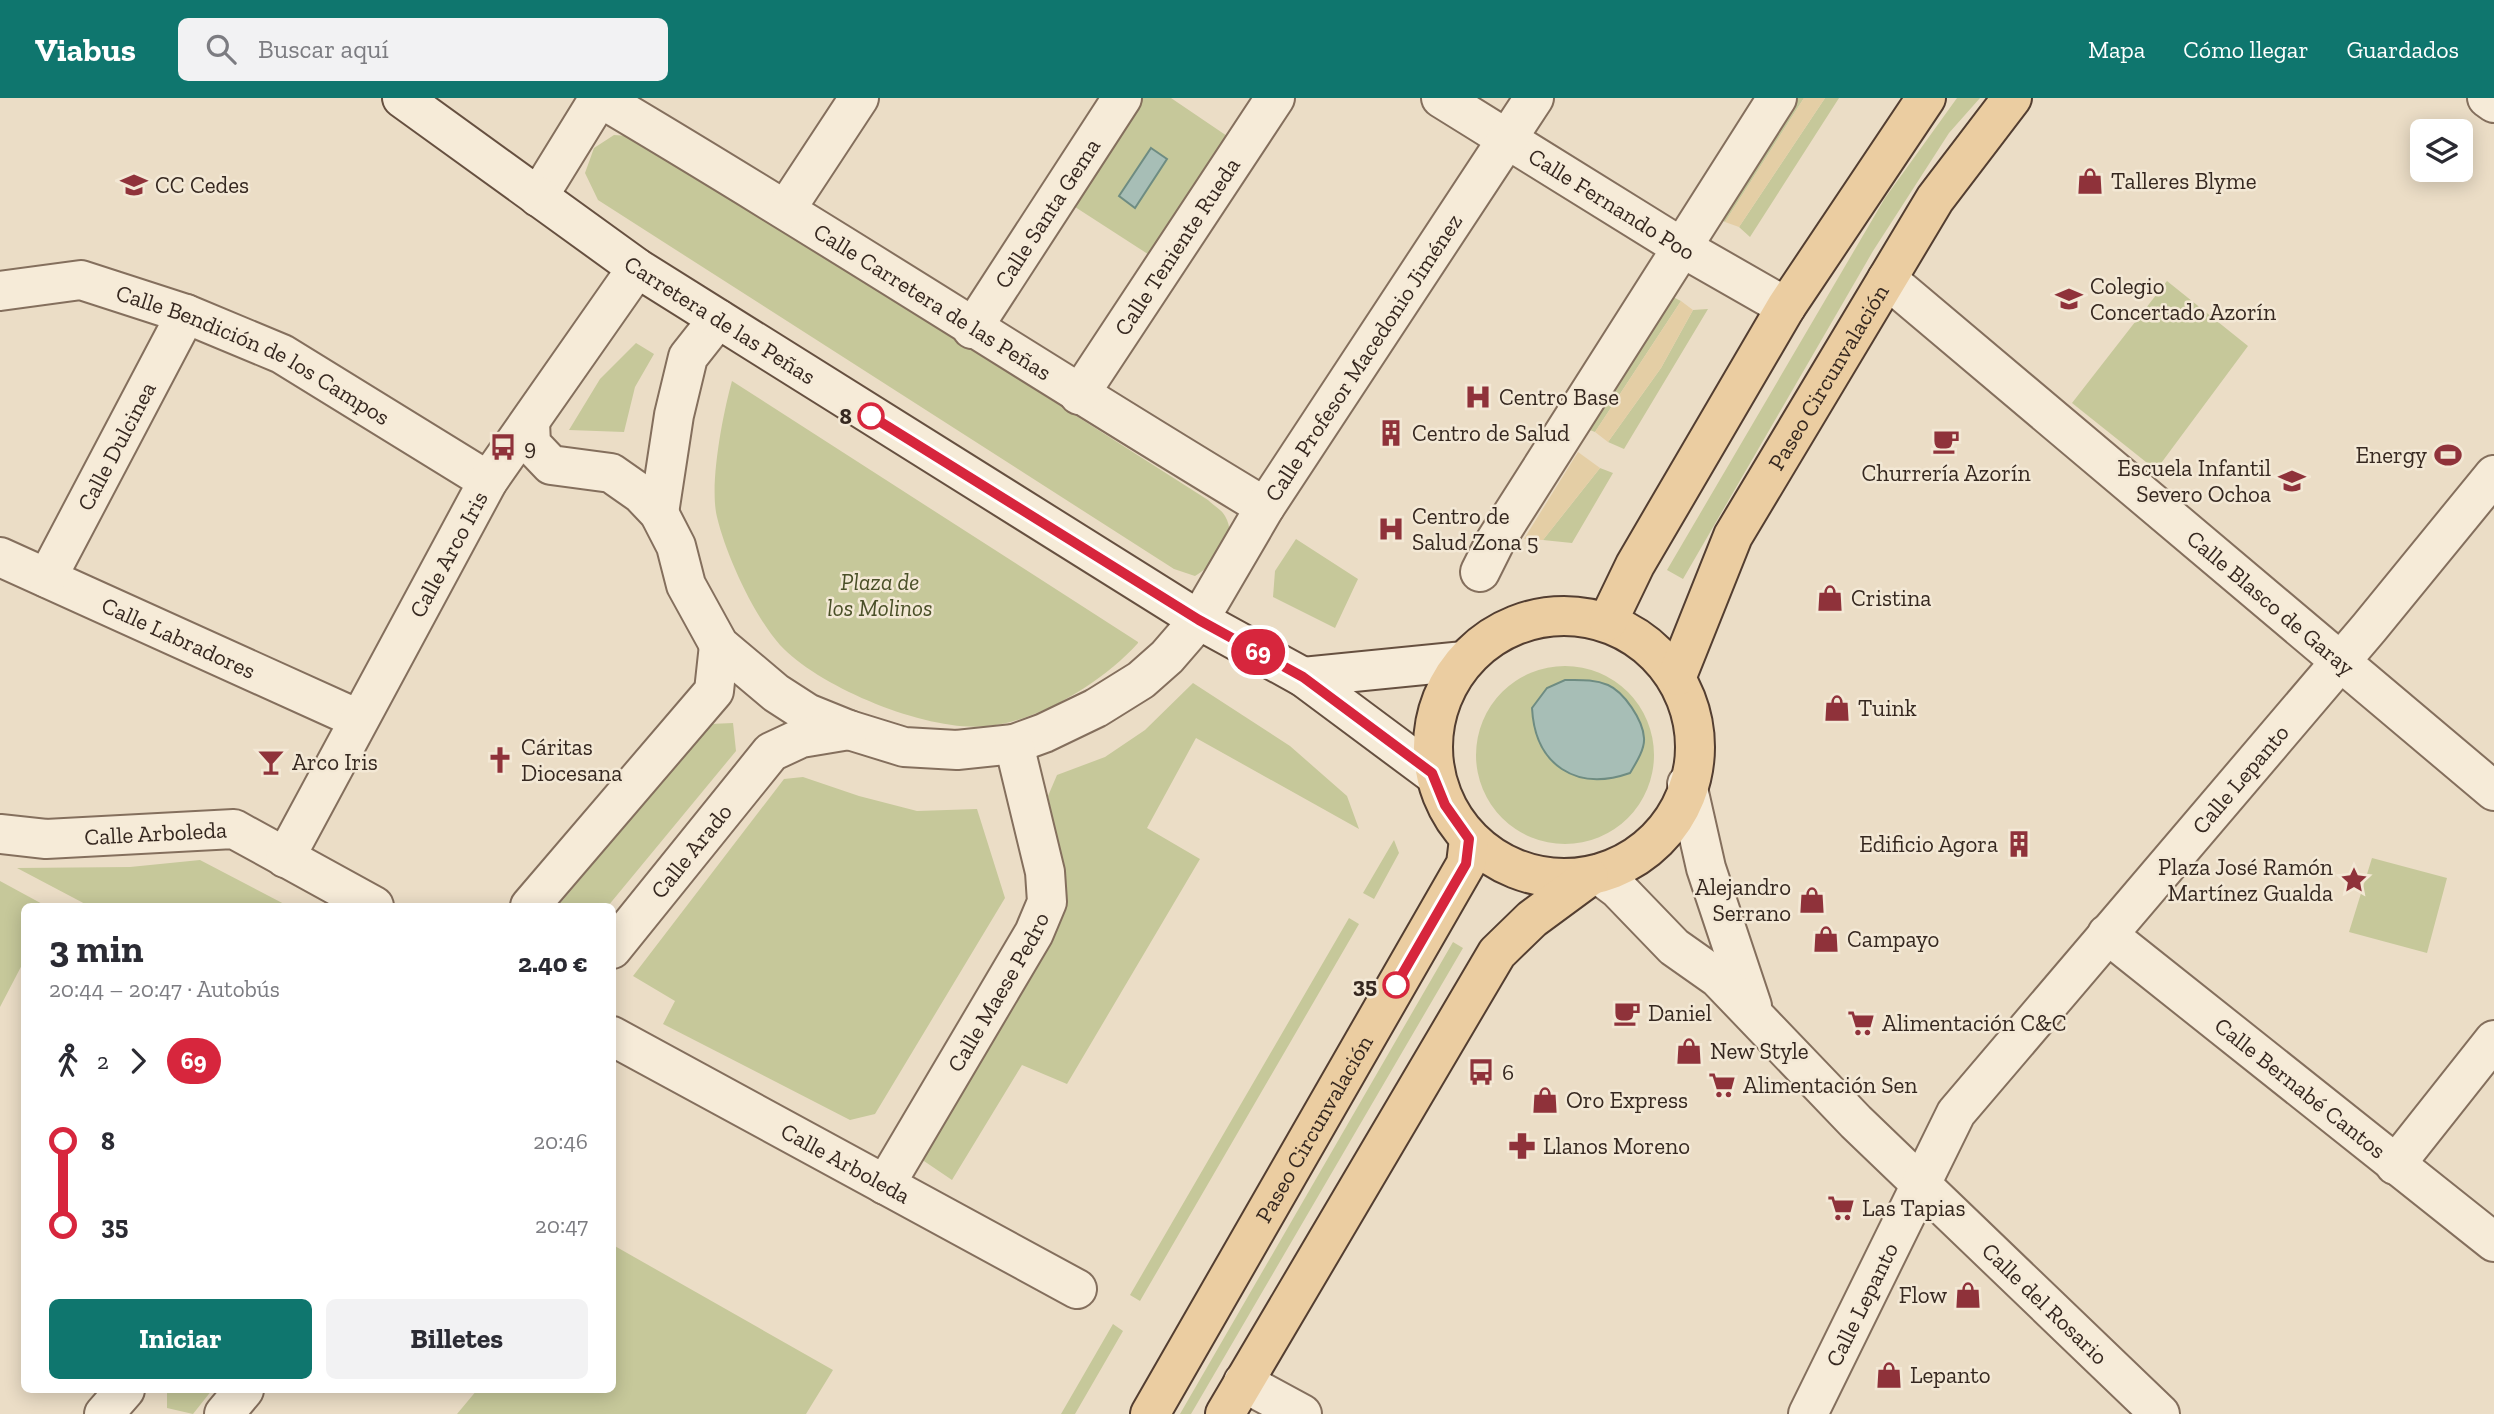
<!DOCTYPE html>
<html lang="es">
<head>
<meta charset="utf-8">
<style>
	:root { --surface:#fff; --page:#f2f2f3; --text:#2b2b33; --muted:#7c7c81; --accent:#0f766e }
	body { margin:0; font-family:"Zilla Slab",serif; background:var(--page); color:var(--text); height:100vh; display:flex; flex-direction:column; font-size:26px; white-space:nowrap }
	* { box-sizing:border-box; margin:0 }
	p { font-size:23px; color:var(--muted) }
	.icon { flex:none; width:38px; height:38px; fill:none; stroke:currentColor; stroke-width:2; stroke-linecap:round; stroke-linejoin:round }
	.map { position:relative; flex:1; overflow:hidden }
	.details { position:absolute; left:21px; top:805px; width:595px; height:490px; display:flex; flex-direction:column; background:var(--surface); border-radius:10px; box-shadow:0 4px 18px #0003 }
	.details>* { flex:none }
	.badge { padding:0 14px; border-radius:23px; font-size:24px; line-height:46px }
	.fabs { position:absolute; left:2410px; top:21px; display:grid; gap:14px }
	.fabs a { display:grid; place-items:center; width:63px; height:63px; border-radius:10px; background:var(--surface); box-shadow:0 4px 18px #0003; font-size:35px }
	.map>.badge { position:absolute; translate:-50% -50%; box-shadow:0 0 0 4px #fff }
	.legs { display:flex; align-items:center; gap:10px; height:77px; padding:0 28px; font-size:23px }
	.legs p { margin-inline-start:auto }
	.head { display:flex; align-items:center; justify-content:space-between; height:119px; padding:0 28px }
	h1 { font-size:38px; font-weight:700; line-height:52px }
	.primary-button { display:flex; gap:14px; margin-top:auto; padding:14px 28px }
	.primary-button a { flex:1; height:80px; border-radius:10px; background:var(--accent); color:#fff; font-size:28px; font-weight:700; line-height:80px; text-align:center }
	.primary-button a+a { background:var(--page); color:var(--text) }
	ul { padding:0 28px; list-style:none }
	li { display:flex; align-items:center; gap:24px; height:84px; font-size:26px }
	li i { display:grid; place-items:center; width:10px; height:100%; margin:0 9px; background:currentColor }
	li i::after { content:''; width:18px; height:18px; margin:-9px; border:5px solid; border-radius:50%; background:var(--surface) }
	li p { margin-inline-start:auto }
	li:first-child i { background:linear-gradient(#0000 50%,currentColor 0) }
	li:last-child i { background:linear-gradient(currentColor 50%,#0000 0) }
	header { display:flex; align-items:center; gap:42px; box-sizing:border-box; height:98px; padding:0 35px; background:var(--accent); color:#fff }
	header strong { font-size:33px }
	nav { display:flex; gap:38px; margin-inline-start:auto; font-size:24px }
	.search { width:490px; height:63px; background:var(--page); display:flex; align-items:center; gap:18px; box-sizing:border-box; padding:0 24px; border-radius:10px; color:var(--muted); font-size:26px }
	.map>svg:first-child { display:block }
	.green { fill:#c6c89a }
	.sand { fill:#e4cea5 }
	.water { fill:#a7beb6; stroke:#6e8c82; stroke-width:2 }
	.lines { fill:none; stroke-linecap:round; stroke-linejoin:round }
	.street-casing { stroke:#846f5d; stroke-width:42 }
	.secondary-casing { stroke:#665040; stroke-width:42 }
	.primary-casing { stroke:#533e31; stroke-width:42 }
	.street { stroke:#f6ebd8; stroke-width:38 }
	.secondary { stroke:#f6ebd8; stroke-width:38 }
	.primary { stroke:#ebcda1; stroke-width:38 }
	.line-1-casing { stroke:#fff; stroke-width:16 }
	.line-1 { stroke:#d7263d; stroke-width:10 }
	.stop-1-dot { fill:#fff; stroke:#d7263d; stroke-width:3.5 }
	.labels { text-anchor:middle; stroke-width:5; stroke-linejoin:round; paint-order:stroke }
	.poi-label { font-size:23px; fill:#362820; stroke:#f3e8d5; text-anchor:start }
	.street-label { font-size:23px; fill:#362820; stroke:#f3e8d5 }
	.stop-label { font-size:23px; font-weight:bold; fill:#362820; stroke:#f3e8d5; text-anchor:end }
	.park-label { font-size:23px; font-style:italic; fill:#4a5028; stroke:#f3e8d5 }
</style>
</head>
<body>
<header>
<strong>Viabus</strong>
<div class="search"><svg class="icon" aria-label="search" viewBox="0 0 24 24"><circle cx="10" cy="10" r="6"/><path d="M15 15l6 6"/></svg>Buscar aquí</div>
<nav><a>Mapa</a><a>Cómo llegar</a><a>Guardados</a></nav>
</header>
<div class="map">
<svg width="2494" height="1316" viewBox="0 0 2494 1316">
	<rect width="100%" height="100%" fill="#ebddc6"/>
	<path class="green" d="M 1140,0 L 1171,0 L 1230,40 L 1154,160 L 1072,107 Z
		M 1790,0 L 1804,0 L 1725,124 L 1715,115 Z
		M 1825,0 L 1839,0 L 1750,139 L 1739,129 Z
		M 1957,0 L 1980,0 L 1949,35 L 1873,153 L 1683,481 L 1667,472 L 1885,100 Z
		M 614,37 L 630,38 L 650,46 L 1208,402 C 1213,407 1222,412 1225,418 C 1240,444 1214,466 1195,478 L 1174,471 L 598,102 L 585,75 L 594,50 Z
		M 2167,183 L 2248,248 L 2156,372 L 2072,305 Z
		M 1669,197 L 1681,203 L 1595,334 L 1582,329 Z
		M 1708,211 L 1624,351 L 1608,344 L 1661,270 L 1693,212 Z
		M 636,245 L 654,256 L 635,289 L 624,334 L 569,332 L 600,281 Z
		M 732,283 L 1138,544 L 1138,545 C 1104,583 1040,623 988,628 C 929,635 820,590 780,547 C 754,518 726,457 717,419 C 709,387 723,315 732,283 Z
		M 1600,370 L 1613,375 L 1572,445 L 1543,442 Z
		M 1296,441 L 1358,481 L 1335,530 L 1273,499 L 1275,473 Z
		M1476 657a89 89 0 1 1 178 0a89 89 0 1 1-178 0Z
		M 1193,585 L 1290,648 L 1347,698 L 1359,731 L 1196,640 L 1147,730 L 1200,761 L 1067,986 L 1022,967 L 952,1082 L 921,1061 L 1061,823 L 1066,786 L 1048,698 L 1057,677 L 1105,659 L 1145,632 Z
		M 733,625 L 736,653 L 608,808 L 558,808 L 710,626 Z
		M 803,679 L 859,698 L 917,713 L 977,711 L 1005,800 L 875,1016 L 850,1022 L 663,926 L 675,903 L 633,878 L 784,681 Z
		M 1394,742 L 1399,755 L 1374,801 L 1363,795 Z
		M 2372,760 L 2447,780 L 2427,855 L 2349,834 Z
		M 200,762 L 288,808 L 89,808 L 17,770 L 130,769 Z
		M 0,783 L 46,808 L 24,808 L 24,863 L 0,909 Z
		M 1349,820 L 1359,826 L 1140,1203 L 1130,1197 Z
		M 1453,844 L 1463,850 L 1191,1316 L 1180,1316 Z
		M 613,1147 L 833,1272 L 806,1316 L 457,1316 L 477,1292 L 612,1292 Z
		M 1113,1226 L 1123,1233 L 1075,1316 L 1061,1316 Z
		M 167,1292 L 212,1292 L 193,1316 L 167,1310 Z"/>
	<path class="sand" d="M 1804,0 L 1825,0 L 1739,129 L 1725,124 Z
		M 1681,203 L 1693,212 L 1661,270 L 1608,344 L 1595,334 Z
		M 1578,354 L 1600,370 L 1543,442 L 1524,441 Z"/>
	<path class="water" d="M 1151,50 L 1167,61 L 1135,110 L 1119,98 Z
		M 1565,582 C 1580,582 1594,581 1608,587 C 1624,594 1643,622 1644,640 C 1645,651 1636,665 1630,675 C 1576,694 1535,667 1532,610 L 1547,590 Z"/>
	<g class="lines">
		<defs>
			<g id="street">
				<path id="s1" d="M 600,0 C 824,132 1042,275 1265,409"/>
				<path id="s2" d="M 1441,0 L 1681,149 L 1786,209"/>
				<path d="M 2487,0 L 2494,5"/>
				<path d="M 538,99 L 599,0"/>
				<path d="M 786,111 L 859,0"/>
				<path id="s3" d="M 1887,181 L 2494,693"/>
				<path id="s4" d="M 0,193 L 81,182 L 186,216 L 282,256 L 488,383"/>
				<path id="s5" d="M 972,231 L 1122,0"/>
				<path id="s6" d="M 1079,297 L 1275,0"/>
				<path id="s7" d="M 530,324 L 531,346 L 551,367 L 611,375 L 641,396 L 659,415 L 676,448 L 686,487 L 719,547 L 776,595 L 807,615 L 849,632 L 904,649 L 957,652 L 1014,646 L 1044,635 L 1096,610 L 1141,582 L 1167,559 L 1199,522 L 1265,409 L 1534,0"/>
				<path d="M 659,415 L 674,317 L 688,259 L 718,221"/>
				<path id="s8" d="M 0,459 L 358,621"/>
				<path d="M 1480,474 L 1496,442 L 1777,0"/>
				<path id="s9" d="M 47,480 L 186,216"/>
				<path d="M 1687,686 L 1706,770 L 1752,908"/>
				<path id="s10" d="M 0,736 L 46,741 L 234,731 L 374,808"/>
				<path id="s11" d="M 285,760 L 488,383 L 637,170"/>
				<path id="s12" d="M 1598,776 L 1618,791 L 1674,849 L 1718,880 L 1856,1024 L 2160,1316"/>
				<path d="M 530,808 L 714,593 L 719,547"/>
				<path id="s13" d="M 2107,836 L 2494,1144"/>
				<path id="s14" d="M 612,851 L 771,654 L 801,640 L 849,632"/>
				<path id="s15" d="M 612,938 L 1077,1191"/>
				<path d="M 2395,1067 L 2494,942"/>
				<path id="s16" d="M 885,1087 L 1034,835 L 1047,804 L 1045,774 L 1014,646"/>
				<path d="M 1243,1284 L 1302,1316"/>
				<path d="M 104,1316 L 125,1292"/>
				<path d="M 224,1316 L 244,1292"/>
				<path id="s17" d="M 1808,1316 L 1956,1015 L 2369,530 L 2494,377"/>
			</g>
			<g id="secondary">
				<path id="s18" d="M 402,0 L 637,170 L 1199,522 L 1303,579 L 1432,675"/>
				<path d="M 1303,579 L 1464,563"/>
			</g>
			<g id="primary">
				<circle cx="1564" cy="649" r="131"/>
				<path d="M 1608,523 L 1635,467 L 1786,209 L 1926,0"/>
				<path id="s19" d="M 1677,578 L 1733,438 L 1935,101 L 2012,0"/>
				<path id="s20" d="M 1150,1316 L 1466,766 L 1469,741"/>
				<path d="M 1225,1316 L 1497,855 L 1532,821 L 1589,779"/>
			</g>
		</defs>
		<use href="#street" class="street-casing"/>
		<use href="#secondary" class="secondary-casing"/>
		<use href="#primary" class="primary-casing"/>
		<use href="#street" class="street"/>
		<use href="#secondary" class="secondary"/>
		<use href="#primary" class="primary"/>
	</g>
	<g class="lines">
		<defs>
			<path id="line-1" d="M 871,318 L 1199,522 L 1303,579 L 1432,675 L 1445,707 L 1469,741 L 1466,766 L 1396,887"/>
		</defs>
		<use href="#line-1" class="line-1-casing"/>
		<use href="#line-1" class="line-1"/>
	</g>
	<defs>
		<symbol id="shop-bare" viewBox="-9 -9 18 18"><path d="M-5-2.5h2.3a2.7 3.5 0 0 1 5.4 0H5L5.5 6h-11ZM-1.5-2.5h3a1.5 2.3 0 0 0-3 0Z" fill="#8f323a" stroke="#f3e8d5" stroke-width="2.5" paint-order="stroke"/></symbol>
		<symbol id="school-bare" viewBox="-9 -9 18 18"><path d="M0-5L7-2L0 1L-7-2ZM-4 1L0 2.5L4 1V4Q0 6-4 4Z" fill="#8f323a" stroke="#f3e8d5" stroke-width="2.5" paint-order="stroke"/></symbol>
		<symbol id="hospital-bare" viewBox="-9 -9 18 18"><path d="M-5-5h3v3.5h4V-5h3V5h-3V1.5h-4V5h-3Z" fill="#8f323a" stroke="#f3e8d5" stroke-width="2.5" paint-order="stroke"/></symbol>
		<symbol id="building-bare" viewBox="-9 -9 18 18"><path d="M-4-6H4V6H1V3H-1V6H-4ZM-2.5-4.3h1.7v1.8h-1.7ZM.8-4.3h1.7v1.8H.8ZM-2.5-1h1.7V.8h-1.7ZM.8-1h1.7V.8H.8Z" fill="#8f323a" stroke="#f3e8d5" stroke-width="2.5" paint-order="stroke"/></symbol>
		<symbol id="cafe-bare" viewBox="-9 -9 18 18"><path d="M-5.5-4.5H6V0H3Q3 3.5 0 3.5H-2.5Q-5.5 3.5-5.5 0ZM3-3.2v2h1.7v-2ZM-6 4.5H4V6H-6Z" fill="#8f323a" stroke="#f3e8d5" stroke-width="2.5" paint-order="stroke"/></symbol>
		<symbol id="bus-bare" viewBox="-9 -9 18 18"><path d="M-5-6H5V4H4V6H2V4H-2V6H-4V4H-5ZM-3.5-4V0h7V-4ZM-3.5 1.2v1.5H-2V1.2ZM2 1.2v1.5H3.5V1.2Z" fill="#8f323a" stroke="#f3e8d5" stroke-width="2.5" paint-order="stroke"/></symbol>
		<symbol id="stadium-bare" viewBox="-9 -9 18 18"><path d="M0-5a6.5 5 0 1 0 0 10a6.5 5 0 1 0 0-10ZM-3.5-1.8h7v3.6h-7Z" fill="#8f323a" stroke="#f3e8d5" stroke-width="2.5" paint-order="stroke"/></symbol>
		<symbol id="church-bare" viewBox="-9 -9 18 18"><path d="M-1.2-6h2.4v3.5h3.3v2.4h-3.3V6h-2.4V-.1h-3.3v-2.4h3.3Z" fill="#8f323a" stroke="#f3e8d5" stroke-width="2.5" paint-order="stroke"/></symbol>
		<symbol id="bar-bare" viewBox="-9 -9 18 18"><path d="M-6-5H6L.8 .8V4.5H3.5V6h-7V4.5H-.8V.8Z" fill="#8f323a" stroke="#f3e8d5" stroke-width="2.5" paint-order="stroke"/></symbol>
		<symbol id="sight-bare" viewBox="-9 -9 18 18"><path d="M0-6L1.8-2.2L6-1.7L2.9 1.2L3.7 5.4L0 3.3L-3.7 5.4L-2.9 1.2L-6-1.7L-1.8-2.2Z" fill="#8f323a" stroke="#f3e8d5" stroke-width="2.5" paint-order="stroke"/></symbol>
		<symbol id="supermarket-bare" viewBox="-9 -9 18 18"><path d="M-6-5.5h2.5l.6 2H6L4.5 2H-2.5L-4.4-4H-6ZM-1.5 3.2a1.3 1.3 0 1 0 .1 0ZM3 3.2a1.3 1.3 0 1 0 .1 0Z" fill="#8f323a" stroke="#f3e8d5" stroke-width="2.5" paint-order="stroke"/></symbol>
		<symbol id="pharmacy-bare" viewBox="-9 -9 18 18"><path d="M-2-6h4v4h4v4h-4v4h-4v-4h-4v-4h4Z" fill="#8f323a" stroke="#f3e8d5" stroke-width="2.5" paint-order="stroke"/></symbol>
	</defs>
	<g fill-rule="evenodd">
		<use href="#shop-bare" x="2071" y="64" width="38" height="38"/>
		<use href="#school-bare" x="115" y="68" width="38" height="38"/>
		<use href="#school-bare" x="2050" y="182" width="38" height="38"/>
		<use href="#hospital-bare" x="1459" y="280" width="38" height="38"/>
		<use href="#building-bare" x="1372" y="316" width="38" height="38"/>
		<use href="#cafe-bare" x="1927" y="324" width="38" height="38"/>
		<use href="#bus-bare" x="484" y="330" width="38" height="38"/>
		<use href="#stadium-bare" x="2429" y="338" width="38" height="38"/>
		<use href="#school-bare" x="2273" y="364" width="38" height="38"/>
		<use href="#hospital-bare" x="1372" y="412" width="38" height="38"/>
		<use href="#shop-bare" x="1811" y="481" width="38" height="38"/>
		<use href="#shop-bare" x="1818" y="591" width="38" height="38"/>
		<use href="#church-bare" x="481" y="643" width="38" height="38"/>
		<use href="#bar-bare" x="252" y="645" width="38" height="38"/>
		<use href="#building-bare" x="2000" y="727" width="38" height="38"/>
		<use href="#sight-bare" x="2335" y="763" width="38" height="38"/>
		<use href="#shop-bare" x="1793" y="783" width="38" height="38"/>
		<use href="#shop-bare" x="1807" y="822" width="38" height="38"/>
		<use href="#cafe-bare" x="1608" y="896" width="38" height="38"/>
		<use href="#supermarket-bare" x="1842" y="906" width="38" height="38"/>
		<use href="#shop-bare" x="1670" y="934" width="38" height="38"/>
		<use href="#bus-bare" x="1462" y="955" width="38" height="38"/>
		<use href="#supermarket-bare" x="1703" y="968" width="38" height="38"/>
		<use href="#shop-bare" x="1526" y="983" width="38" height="38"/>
		<use href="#pharmacy-bare" x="1503" y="1029" width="38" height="38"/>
		<use href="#supermarket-bare" x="1822" y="1091" width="38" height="38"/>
		<use href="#shop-bare" x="1949" y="1178" width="38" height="38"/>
		<use href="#shop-bare" x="1870" y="1258" width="38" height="38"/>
	</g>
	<g class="stop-1-dot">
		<circle cx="871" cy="318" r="12"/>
		<circle cx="1396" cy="887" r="12"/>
	</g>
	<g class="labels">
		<g class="poi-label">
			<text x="2111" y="91">Talleres Blyme</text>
			<text x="155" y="95">CC Cedes</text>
			<text x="2090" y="196">Colegio<tspan x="2090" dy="26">Concertado Azorín</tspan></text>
			<text x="1499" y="307">Centro Base</text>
			<text x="1412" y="343">Centro de Salud</text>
			<text x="524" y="357">9</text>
			<text x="2427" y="365" text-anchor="end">Energy</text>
			<text x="2271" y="378" text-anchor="end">Escuela Infantil<tspan x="2271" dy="26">Severo Ochoa</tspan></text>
			<text x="1946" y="383" text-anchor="middle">Churrería Azorín</text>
			<text x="1412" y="426">Centro de<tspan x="1412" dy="26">Salud Zona 5</tspan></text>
			<text x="1851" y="508">Cristina</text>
			<text x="1858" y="618">Tuink</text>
			<text x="521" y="657">Cáritas<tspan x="521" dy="26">Diocesana</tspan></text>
			<text x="292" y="672">Arco Iris</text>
			<text x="1998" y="754" text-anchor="end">Edificio Agora</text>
			<text x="2333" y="777" text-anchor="end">Plaza José Ramón<tspan x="2333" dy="26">Martínez Gualda</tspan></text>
			<text x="1791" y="797" text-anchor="end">Alejandro<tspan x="1791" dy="26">Serrano</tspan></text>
			<text x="1847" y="849">Campayo</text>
			<text x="1648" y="923">Daniel</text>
			<text x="1882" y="933">Alimentación C&amp;C</text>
			<text x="1710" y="961">New Style</text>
			<text x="1502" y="982">6</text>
			<text x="1743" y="995">Alimentación Sen</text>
			<text x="1566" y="1010">Oro Express</text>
			<text x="1543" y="1056">Llanos Moreno</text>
			<text x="1862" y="1118">Las Tapias</text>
			<text x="1947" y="1205" text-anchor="end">Flow</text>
			<text x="1910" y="1285">Lepanto</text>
		</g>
		<g class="street-label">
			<text dy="8" stroke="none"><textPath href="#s2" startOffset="201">Calle Fernando Poo</textPath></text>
			<text dy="8" stroke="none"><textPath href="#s5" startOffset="138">Calle Santa Gema</textPath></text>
			<text dy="8" stroke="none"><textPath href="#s6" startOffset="178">Calle Teniente Rueda</textPath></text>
			<text dy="8" stroke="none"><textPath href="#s1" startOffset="390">Calle Carretera de las Peñas</textPath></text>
			<text dy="8" stroke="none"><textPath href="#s18" startOffset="388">Carretera de las Peñas</textPath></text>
			<text dy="8" stroke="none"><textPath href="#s4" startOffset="270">Calle Bendición de los Campos</textPath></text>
			<text dy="8" stroke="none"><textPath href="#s7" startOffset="1181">Calle Profesor Macedonio Jiménez</textPath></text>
			<text dy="8" stroke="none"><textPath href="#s19" startOffset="336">Paseo Circunvalación</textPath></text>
			<text dy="8" stroke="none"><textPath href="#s9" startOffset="149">Calle Dulcinea</textPath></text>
			<text dy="8" stroke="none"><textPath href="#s11" startOffset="345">Calle Arco Iris</textPath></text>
			<text dy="8" stroke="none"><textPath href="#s3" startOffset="502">Calle Blasco de Garay</textPath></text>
			<text dy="8" stroke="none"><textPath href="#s8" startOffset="196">Calle Labradores</textPath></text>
			<text dy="8" stroke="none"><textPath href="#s17" startOffset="774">Calle Lepanto</textPath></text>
			<text dy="8" stroke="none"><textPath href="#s10" startOffset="156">Calle Arboleda</textPath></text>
			<text dy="8" stroke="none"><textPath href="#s14" startOffset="126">Calle Arado</textPath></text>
			<text dy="8" stroke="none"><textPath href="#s16" startOffset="224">Calle Maese Pedro</textPath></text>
			<text dy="8" stroke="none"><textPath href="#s13" startOffset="247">Calle Bernabé Cantos</textPath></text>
			<text dy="8" stroke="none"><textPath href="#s20" startOffset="329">Paseo Circunvalación</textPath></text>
			<text dy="8" stroke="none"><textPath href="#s15" startOffset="266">Calle Arboleda</textPath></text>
			<text dy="8" stroke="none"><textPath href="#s17" startOffset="122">Calle Lepanto</textPath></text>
			<text dy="8" stroke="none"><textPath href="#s12" startOffset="621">Calle del Rosario</textPath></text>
		</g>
		<g class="stop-label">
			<text x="852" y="326">8</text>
			<text x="1377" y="895">35</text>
		</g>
		<g class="park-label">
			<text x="880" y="492">Plaza de<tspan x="880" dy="26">los Molinos</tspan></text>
		</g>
	</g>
</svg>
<div class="fabs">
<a><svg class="icon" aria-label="layers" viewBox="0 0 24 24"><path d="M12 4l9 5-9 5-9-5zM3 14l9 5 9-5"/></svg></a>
</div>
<b class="badge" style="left:1258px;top:554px;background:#d7263d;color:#fff">69</b>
<section class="details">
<div class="head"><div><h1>3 min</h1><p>20:44 – 20:47 · Autobús</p></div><b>2.40 €</b></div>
<div class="legs"><svg class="icon" aria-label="walk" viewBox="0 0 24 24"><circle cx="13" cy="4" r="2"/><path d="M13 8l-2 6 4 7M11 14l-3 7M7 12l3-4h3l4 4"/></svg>2<svg class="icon" aria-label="forward" viewBox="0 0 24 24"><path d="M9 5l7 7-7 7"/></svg><b class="badge" style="background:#d7263d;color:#fff">69</b></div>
<ul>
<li><i style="color:#d7263d"></i><b>8</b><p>20:46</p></li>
<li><i style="color:#d7263d"></i><b>35</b><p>20:47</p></li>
</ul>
<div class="primary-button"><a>Iniciar</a><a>Billetes</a></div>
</section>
</div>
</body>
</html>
